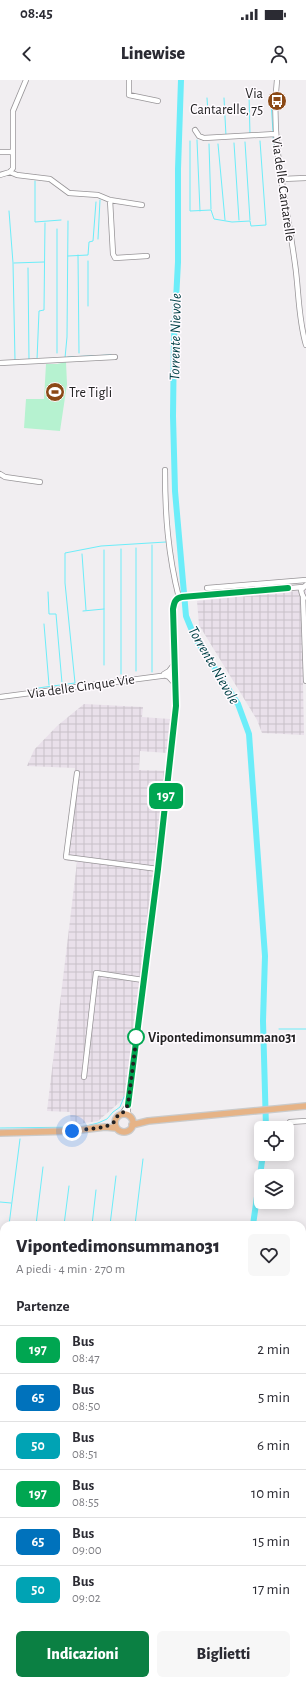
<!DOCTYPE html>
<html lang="it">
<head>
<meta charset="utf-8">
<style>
	:root { --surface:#fff; --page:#f7f7f7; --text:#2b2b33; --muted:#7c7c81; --line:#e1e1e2; --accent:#0b8043 }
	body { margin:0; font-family:"Alegreya Sans",sans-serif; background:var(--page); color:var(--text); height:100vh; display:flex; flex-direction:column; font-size:15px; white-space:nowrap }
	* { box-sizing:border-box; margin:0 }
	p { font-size:13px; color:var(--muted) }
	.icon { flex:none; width:22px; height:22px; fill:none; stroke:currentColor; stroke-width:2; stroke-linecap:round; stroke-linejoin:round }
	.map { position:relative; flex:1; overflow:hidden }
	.details { position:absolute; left:0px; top:1141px; width:306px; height:464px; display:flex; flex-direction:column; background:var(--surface); border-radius:12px 12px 0 0; box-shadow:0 2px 10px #0003 }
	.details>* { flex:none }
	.badge { padding:0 8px; border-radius:6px; font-size:14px; line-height:26px }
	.tools { position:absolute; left:254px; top:1041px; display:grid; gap:8px }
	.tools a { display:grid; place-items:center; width:40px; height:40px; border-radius:6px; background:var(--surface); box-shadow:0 2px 10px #0003; font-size:20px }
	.you { position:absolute; width:20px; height:20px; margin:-10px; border:3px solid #fff; border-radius:50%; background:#1a73e8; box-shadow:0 0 0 6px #1a73e833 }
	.map>.badge { position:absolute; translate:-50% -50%; box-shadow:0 0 0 2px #fff }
	h2 { padding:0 16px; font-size:15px; line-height:36px }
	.round { display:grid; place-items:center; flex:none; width:42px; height:42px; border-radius:6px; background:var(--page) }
	.overview { display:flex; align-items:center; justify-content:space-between; height:68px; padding:0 16px }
	h1 { font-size:19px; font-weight:800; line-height:30px }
	.action { display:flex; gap:8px; margin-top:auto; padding:8px 16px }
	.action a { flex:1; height:46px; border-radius:6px; background:var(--accent); color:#fff; font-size:16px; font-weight:800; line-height:46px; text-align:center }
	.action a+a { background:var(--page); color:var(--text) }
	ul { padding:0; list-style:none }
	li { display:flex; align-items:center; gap:12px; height:48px; padding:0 16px; border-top:1px solid var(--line) }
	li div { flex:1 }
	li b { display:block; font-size:15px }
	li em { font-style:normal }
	li .badge { min-width:44px; font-weight:700; text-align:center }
	.status { display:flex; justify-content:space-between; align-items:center; height:28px; padding:0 20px; background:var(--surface); direction:ltr }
	.status svg { height:11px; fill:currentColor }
	header { display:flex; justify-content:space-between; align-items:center; height:52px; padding:0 16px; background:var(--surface); font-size:18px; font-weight:800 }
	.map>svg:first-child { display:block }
	.industrial { fill:url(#industrial-grid) }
	.pitch { fill:#b6f2d0 }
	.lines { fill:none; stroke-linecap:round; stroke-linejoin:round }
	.stream { stroke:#6cedf9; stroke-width:1 }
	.river { stroke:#6cedf9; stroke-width:6 }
	.minor-casing { stroke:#989598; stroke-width:6 }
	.major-casing { stroke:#cacaca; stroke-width:8 }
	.minor { stroke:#fff; stroke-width:4.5 }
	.major { stroke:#e6b386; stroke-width:5.5 }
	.line-casing { stroke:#fff; stroke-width:9 }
	.line { stroke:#00a651; stroke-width:6 }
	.walk { stroke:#222122; stroke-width:4; stroke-dasharray:0 7.2 }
	.stop-dot { fill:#fff; stroke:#00a651; stroke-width:2 }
	.labels { text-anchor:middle; stroke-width:3; stroke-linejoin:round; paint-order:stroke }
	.poi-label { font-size:14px; fill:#222122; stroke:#fffbff; text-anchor:end }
	.street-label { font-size:14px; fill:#222122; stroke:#fffbff }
	.stop-label { font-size:14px; font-weight:bold; fill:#222122; stroke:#fffbff; text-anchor:start }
	.water-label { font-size:15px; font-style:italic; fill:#014146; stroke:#fffbff }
</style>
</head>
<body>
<div class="status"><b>08:45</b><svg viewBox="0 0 49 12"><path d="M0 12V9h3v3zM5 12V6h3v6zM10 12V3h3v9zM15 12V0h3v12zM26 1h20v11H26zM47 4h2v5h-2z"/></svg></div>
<header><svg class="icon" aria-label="back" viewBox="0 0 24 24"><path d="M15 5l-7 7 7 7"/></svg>Linewise<svg class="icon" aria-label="person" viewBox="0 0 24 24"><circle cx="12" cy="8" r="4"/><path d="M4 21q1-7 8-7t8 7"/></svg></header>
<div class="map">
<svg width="306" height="1605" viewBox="0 0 306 1605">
	<defs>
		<pattern id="industrial-grid" width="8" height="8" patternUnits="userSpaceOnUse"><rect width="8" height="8" fill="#e9e0ea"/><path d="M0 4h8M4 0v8" fill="none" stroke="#c8c0c8"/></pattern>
	</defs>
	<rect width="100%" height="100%" fill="#f1eef1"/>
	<path class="industrial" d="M 306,510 L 306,603 L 303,603 L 304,655 L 262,653 L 257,640 L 199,545 L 197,521 Z
		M 84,624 L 143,627 L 142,637 L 170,639 L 167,673 L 140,671 L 139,690 L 172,691 L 171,706 L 165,717 L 139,913 L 128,1015 L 98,1041 L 71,1045 L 70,1032 L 47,1031 L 77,782 L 64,780 L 75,688 L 27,686 L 34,670 L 57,646 Z"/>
	<path class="pitch" d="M 66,282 L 67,304 L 60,351 L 24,348 L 26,319 L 44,319 L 46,284 L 57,284 Z"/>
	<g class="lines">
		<path class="stream" d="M 249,15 L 250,54
			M 207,18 L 208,33
			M 224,18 L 226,56
			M 271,21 L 273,52
			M 273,57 L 276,76
			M 197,60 L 200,131
			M 190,61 L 190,131 L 211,130 L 214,139 L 232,142 L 250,141 L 251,146 L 266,145 L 260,61
			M 245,62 L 250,140
			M 234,63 L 239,140
			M 209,64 L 211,129
			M 218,64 L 225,140
			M 35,101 L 35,142 L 61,140
			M 9,131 L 13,183 L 15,280
			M 98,159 L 100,120
			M 78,175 L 79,273
			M 68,176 L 88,175 L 89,162 L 93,161 L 96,122
			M 88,181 L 88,226
			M 14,183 L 44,182
			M 28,188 L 29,280
			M 57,273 L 57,149
			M 68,277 L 111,275
			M 65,278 L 67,257 L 68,141
			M 37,280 L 39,231 L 44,230 L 45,143
			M 121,469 L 121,594
			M 82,474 L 86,530
			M 48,512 L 49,534 L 56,534 L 62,603
			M 83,531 L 104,529
			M 44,544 L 49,605
			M 104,585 L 104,470
			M 136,591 L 136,468
			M 152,592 L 152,465
			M 38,608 L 75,603 L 65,503 L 65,473 L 101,466 L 166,462
			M 279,949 L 306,949
			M 0,1048 L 82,1047 L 98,1043 L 107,1039 L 113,1032 L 120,1027 L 124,1017 L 127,1014
			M 0,1122 L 11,1123
			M 9,1145 L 20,1059
			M 36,1145 L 43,1087
			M 64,1145 L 69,1106
			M 92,1145 L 96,1110
			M 110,1145 L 116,1096
			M 135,1145 L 143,1079
			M 0,1222 L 4,1188
			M 0,1298 L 4,1298
			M 302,1341 L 304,1322
			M 0,1429 L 4,1396
			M 302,1501 L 303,1490
			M 0,1543 L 4,1543
			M 0,1568 L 4,1570
			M 16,1601 L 18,1605
			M 119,1603 L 119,1601
			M 39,1605 L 40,1601
			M 55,1605 L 56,1601
			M 70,1605 L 70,1601
			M 124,1605 L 125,1601
			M 146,1605 L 146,1601
			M 166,1605 L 167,1601
			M 187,1605 L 187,1601
			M 208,1605 L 208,1601
			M 228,1605 L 228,1601
			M 248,1605 L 249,1601
			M 269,1605 L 270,1601
			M 289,1605 L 290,1601"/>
		<path class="river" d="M 181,0 L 178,89 L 178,182 L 174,258 L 173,336 L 175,411 L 186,536 L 195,558 L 238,624 L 249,654 L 265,876 L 263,941 L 266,1048
			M 253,1145 L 263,1074
			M 302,1295 L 306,1298"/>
		<defs>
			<path id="minor" d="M 129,0 L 129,15 L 158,21
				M 277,0 C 270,62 287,123 295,184 C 299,211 298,238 306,265
				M 195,50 L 199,56 L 204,58 L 275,54
				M 0,72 L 13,72
				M 10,92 L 17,95 L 50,99 L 69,113 L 98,115 L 110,120 L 142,125
				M 0,95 L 10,92 L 13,88 L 13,31 L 26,0
				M 282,99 L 306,98
				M 110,120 L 113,174 L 115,178 L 147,176
				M 0,283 L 115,277
				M 165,390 C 165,435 168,474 179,518
				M 0,394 L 5,397 L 40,402
				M 207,508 L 306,500
				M 303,516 L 306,601
				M 304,518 L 302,514 L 301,510 L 306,505
				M 164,594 L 169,591 L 175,583
				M 164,595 L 169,597 L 176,605
				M 0,617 L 176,594
				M 77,693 L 66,777 L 158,789
				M 84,997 L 96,893 L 143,900
				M 122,1034 L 128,1025
				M 128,1035 L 128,1025 L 158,789 L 176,626 L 173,529 C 174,523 175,518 182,517 L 303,507
				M 290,1042 L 306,1041"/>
			<path id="major" d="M115 1043a9 9 0 1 1 18 0a9 9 0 1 1-18 0Z
				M 132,1045 L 148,1041 L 306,1026
				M 0,1053 L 72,1051 L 105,1047 L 116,1048"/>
		</defs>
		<use href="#minor" class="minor-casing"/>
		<use href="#major" class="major-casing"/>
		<use href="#minor" class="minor"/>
		<use href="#major" class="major"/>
	</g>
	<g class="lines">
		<defs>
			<path id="line" d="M 128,1025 L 158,789 L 176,626 L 173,529 C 174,523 175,518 182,517 L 288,508"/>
		</defs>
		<use href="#line" class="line-casing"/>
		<use href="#line" class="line"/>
		<path class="walk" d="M 72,1051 L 105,1047 L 114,1042 L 116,1037 L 122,1034 L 128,1025 L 137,953 L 136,957"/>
	</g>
	<defs>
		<symbol id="bus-disc" viewBox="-11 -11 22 22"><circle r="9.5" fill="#8b4916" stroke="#fffbff"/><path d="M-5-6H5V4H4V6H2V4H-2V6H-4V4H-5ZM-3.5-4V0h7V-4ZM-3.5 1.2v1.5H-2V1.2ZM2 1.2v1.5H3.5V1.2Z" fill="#fff"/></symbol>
		<symbol id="stadium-disc" viewBox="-11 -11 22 22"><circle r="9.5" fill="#8b4916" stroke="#fffbff"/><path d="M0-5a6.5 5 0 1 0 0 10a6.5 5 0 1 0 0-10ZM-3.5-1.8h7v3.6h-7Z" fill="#fff"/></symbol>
	</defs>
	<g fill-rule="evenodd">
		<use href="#bus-disc" x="266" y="10" width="22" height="22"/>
		<use href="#stadium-disc" x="44" y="301" width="22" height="22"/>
	</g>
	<circle class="stop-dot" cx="136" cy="957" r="8"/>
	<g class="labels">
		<g class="poi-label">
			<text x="263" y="18">Via<tspan x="263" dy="16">Cantarelle, 75</tspan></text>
			<text x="69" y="317" text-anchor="start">Tre Tigli</text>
		</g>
		<g class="street-label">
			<text transform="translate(284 109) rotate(82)" y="5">Via delle Cantarelle</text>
			<text transform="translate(81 606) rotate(-8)" y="5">Via delle Cinque Vie</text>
		</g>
		<g class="stop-label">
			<text x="148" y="962">Vipontedimonsummano31</text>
		</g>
		<g class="water-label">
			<text transform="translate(175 257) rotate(-89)" y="5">Torrente Nievole</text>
			<text transform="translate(214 585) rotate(60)" y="5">Torrente Nievole</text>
		</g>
	</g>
</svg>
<div class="tools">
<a><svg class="icon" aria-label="locate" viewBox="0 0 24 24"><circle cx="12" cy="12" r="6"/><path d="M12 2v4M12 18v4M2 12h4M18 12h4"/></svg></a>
<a><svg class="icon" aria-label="layers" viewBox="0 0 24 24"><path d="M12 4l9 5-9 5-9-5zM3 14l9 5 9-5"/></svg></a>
</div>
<div class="you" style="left:72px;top:1051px"></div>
<b class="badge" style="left:166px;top:716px;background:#00a651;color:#fff">197</b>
<section class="details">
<div class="overview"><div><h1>Vipontedimonsummano31</h1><p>A piedi · 4 min · 270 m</p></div><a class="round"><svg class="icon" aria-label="heart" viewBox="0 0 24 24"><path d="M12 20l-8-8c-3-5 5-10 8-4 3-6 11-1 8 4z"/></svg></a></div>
<h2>Partenze</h2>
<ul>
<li><span class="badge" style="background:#00a651;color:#fff">197</span><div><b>Bus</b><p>08:47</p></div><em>2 min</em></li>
<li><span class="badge" style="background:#0072bc;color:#fff">65</span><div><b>Bus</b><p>08:50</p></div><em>5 min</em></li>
<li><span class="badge" style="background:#00a3b4;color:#fff">50</span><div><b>Bus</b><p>08:51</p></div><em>6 min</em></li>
<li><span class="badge" style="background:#00a651;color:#fff">197</span><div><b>Bus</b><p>08:55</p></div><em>10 min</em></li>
<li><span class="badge" style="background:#0072bc;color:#fff">65</span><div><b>Bus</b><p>09:00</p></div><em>15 min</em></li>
<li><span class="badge" style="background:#00a3b4;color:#fff">50</span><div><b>Bus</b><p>09:02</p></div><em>17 min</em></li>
</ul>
<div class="action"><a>Indicazioni</a><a>Biglietti</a></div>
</section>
</div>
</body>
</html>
